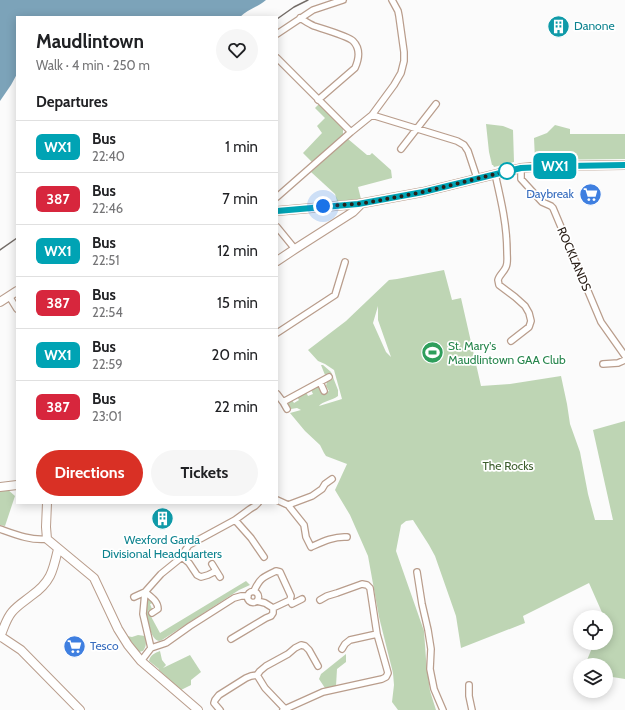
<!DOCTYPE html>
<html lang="en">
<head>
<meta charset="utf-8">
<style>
	:root { --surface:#fff; --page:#f6f6f6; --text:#202124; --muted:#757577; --line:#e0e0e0; --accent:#d93025 }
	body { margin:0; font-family:Cabin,sans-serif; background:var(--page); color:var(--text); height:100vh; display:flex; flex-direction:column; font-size:15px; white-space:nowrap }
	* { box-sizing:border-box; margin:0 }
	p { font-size:13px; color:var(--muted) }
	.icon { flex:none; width:22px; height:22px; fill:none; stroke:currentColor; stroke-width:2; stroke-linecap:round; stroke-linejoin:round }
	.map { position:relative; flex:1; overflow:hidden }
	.details { position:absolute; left:16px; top:16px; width:262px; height:488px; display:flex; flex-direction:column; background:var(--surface); border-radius:0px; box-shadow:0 2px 10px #0003 }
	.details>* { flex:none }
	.badge { padding:0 8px; border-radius:6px; font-size:14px; line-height:26px }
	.fabs { position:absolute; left:573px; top:610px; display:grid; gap:8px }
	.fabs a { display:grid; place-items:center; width:40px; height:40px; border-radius:50%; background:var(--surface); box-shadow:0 2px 10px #0003; font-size:20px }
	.you { position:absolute; width:20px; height:20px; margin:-10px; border:3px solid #fff; border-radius:50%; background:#1a73e8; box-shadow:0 0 0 6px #1a73e833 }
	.map>.badge { position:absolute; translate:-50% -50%; box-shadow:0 0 0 2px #fff }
	h2 { padding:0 20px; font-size:15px; line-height:36px }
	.round { display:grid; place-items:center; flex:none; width:42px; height:42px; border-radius:21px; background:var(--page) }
	.overview { display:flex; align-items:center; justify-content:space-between; height:68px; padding:0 20px }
	h1 { font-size:19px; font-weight:800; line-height:30px }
	.action { display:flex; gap:8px; margin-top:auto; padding:8px 20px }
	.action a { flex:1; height:46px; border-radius:24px; background:var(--accent); color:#fff; font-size:16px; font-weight:800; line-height:46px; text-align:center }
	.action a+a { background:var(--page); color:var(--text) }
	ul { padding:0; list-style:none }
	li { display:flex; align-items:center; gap:12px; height:52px; padding:0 20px; border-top:1px solid var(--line) }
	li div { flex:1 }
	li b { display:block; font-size:15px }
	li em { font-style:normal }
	li .badge { min-width:44px; font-weight:700; text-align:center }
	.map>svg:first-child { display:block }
	.green { fill:#bed5b4; fill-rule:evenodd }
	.water { fill:#7ca3b9 }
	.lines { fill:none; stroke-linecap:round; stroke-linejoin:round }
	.street-casing { stroke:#b99d8c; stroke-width:8 }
	.secondary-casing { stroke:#b99d8c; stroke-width:10 }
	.street { stroke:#fff; stroke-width:5.5 }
	.secondary { stroke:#fff; stroke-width:8 }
	.rail { stroke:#736c67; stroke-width:1.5 }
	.line-casing { stroke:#fff; stroke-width:9 }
	.line { stroke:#00a3b4; stroke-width:6 }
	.walk { stroke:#2b2019; stroke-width:4; stroke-dasharray:0 7.2 }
	.stop-dot { fill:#fff; stroke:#00a3b4; stroke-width:2 }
	.labels { text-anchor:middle; stroke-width:3.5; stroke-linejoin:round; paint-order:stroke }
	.culture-label { font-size:12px; fill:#0d838f; stroke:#fff; text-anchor:start }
	.shop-label { font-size:12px; fill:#366cbe; stroke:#fff; text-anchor:end }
	.street-label { font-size:12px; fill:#2b2019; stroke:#fff }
	.leisure-label { font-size:12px; fill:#27864d; stroke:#fff; text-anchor:start }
	.park-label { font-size:12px; fill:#3d5e2d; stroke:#fff }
</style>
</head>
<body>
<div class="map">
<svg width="625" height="710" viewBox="0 0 625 710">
	<rect width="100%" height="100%" fill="#fbfbfb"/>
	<path class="green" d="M 319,104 L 343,128 L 343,136 L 312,162 L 303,153 L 322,133 L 317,126 L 325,118 L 315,108 Z
		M 486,124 L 503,126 L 513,130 L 514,162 L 494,167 L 493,165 L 492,165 L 489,152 Z
		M 555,125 L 570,129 L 570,134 L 625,134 L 625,159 L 535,160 L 534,138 L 547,133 Z
		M 348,139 L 367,155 L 370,155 L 372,153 L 391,170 L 392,178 L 358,187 L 361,199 L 337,201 L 335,194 L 311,172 Z
		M 444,270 L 452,300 L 461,298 L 481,386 L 510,384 L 561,376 L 567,404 L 570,424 L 580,452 L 588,494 L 595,520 L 613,520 L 593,430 L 625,421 L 625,679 L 606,676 L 606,665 L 585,665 L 594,643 L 606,643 L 606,631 L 609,629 L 606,622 L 606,617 L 604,617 L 589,583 L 523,616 L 525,623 L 461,648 L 456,616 L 435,556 L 429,545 L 413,520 L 406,521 L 401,525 L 396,551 L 424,631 L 426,659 L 430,691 L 436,710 L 398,710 L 392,702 L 394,685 L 393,673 L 379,617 L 368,556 L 350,515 L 335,490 L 347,464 L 326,456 L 324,453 L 320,445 L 305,431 L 290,413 L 301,410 L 297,408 L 291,409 L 288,404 L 288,402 L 292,400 L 294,403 L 299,400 L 297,397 L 306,392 L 308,396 L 313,394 L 311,390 L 316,388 L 319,388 L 323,394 L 329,391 L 326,386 L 327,382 L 333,379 L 330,373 L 325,375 L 321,365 L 323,365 L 331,372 L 338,390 L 338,396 C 331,401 323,401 319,406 L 342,399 L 334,370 L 325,364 L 318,361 L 308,350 L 346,321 L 389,280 L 397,279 ZM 378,306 L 378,320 L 391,357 L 386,352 L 373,323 Z
		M 6,488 L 15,496 L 5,526 L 0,525 L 0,489 Z
		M 246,581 L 250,585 L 239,590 L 162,640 C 161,640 160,641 159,641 C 151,640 146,618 146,611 C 146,607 147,602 148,598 L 150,598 L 153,603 L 150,604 L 152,609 L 148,611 L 160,633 Z
		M 138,635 L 145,636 C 146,642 147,646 143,651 L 139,652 L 127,636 L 132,637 Z
		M 160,651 L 162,660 L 166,665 L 163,668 L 190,655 L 201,672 L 191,680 L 191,685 L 181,690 L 159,670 L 159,669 L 149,661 C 150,655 155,653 160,651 Z
		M 346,654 L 346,662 L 337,669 L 336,686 L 325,688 L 319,679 L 321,674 Z"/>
	<path class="water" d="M 0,0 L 266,0 C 258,7 248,9 240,17 L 17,17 L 17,74 L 11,85 L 0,101 Z"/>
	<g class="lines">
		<defs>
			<path id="street" d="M 300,18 C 305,21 309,24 314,26 C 323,29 348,36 353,41 C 361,49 359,59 355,68 L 318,100
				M 277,34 L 313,10 L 343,0
				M 277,58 L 351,132
				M 372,115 L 457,141 L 464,145 L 468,151 L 477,178
				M 401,149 L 436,104
				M 521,168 L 521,179 L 542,202 L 551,206 L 553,208 L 601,322 L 625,356
				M 495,174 C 501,200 507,225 507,252 C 507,257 508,263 506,267 C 504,272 499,275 498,280 L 499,285 L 515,297 L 525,306 L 529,313 L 531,321 L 529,327 L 511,341
				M 277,197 L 351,132 L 372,115 L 394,85 L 401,73 L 404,61 L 404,52 L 399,16 L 398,11 L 392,0
				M 277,227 L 295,249
				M 9,296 L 17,309
				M 277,333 L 335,295 L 345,262
				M 603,364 L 618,363 L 625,360
				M 320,382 L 324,391
				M 277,394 L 283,402 L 329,377
				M 283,402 L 287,409
				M 277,500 L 288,505 L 304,525 L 306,537 L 311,547 C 322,542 334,536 347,537
				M 288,505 L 312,496 L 322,489 L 325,484 L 332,479
				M 235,520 L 251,538 L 264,557
				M 0,529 C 14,534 31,541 47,539
				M 182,557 L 189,563 L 197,575 L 201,577 L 208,575 L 216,571
				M 212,564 L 220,577
				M 417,572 L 422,604 L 428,630 L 431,649 L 430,669 L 434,689 L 443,710
				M247.5 597a5.5 5.5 0 1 1 11 0a5.5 5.5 0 1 1-11 0Z
				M 134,597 L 145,592 C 151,597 158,601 158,609 L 152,613
				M 290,600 L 292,604 L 302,599
				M 257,601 L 265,603 L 273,608
				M 231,639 L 266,618 L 271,616 L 273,613 L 273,608 L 290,600 L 291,596 L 280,572 L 276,571 C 263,577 260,578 254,591
				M 151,648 L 143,614 L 145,592 L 161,574 L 182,557 L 184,552 L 189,545 L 235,520 L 250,509 L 255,506 L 258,503
				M 151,648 L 166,643 L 190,626 L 234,598 L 241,596 L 248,596
				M 342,649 L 345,644 L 350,640 L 377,634
				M 141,661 L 151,648
				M 257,675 L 265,688 L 285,709
				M 469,685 L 469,696 L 472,710
				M 220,710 L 214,703 L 215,700 L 219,695 L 246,678 L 251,676 L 257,675 L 260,671 L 266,666 L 288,654 L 295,648 L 301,645 L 305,646 L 309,650 L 318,666
				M 283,710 L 323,692 L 382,679 L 386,677 L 388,673 L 377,634 L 370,588 L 367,585 L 362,584 L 337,593 L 327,596 L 320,600"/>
			<path id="secondary" d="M 277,211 L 358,204 L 423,192 L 521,168 L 544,166 L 625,165
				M 277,261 L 295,249 L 353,212 L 361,204
				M 0,302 L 17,291
				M 0,487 L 17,485
				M 47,503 L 46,527 L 47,539 L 94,578 L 118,629 L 128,645 L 141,661 L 198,710
				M 0,636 L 21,650 L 80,710
				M 0,637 C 4,628 6,619 12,612 C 18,605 25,601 31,596 C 51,582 53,571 58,549"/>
		</defs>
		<use href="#street" class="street-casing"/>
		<use href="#secondary" class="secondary-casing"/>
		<use href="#street" class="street"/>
		<use href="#secondary" class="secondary"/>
		<path class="rail" d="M 277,19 L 294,7 L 308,0
			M 0,250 L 17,238"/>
	</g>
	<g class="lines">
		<defs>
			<path id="line" d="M 277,211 L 358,204 L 423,192 L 521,168 L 567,166 L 625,165"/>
		</defs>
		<use href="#line" class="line-casing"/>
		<use href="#line" class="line"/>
		<path class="walk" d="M 323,206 L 358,204 L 371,202 L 423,192 L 508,171 L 507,171"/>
	</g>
	<defs>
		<symbol id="building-disc" viewBox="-11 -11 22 22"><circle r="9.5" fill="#0f9aa8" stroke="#fff"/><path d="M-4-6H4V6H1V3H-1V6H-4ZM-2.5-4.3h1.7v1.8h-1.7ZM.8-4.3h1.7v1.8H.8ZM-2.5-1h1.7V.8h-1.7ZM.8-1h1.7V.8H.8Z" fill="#fff"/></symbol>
		<symbol id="supermarket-disc" viewBox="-11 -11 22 22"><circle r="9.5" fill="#3f7fe0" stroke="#fff"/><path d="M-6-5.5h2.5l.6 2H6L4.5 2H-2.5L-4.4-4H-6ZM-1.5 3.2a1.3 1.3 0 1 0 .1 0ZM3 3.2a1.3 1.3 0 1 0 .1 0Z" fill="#fff"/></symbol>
		<symbol id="stadium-disc" viewBox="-11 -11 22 22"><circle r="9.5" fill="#2e9e5b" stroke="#fff"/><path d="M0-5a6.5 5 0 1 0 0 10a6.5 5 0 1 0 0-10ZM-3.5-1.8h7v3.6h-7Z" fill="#fff"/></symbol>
	</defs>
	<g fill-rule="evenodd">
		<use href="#building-disc" x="546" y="14" width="25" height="25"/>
		<use href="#supermarket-disc" x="578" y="182" width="25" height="25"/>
		<use href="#stadium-disc" x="420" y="340" width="25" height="25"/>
		<use href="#building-disc" x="150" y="506" width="25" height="25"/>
		<use href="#supermarket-disc" x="62" y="634" width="25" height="25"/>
	</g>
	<circle class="stop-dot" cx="507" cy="171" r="8"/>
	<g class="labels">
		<g class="culture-label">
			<text x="574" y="30">Danone</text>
			<text x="162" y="544" text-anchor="middle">Wexford Garda<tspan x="162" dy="14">Divisional Headquarters</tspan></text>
		</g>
		<g class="shop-label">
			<text x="574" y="198">Daybreak</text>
			<text x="90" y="650" text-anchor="start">Tesco</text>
		</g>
		<g class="street-label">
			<text transform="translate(574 259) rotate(67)" y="4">ROCKLANDS</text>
		</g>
		<g class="leisure-label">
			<text x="448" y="350">St. Mary's<tspan x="448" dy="14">Maudlintown GAA Club</tspan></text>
		</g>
		<g class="park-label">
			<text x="508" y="470">The Rocks</text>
		</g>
	</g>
</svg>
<div class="fabs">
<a><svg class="icon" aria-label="locate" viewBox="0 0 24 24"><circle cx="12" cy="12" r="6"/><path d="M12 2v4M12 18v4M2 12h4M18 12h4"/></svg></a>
<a><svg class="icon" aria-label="layers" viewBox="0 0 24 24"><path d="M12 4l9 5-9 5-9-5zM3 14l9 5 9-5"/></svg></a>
</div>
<div class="you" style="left:323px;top:206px"></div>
<b class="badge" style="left:555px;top:166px;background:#00a3b4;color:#fff">WX1</b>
<section class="details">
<div class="overview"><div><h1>Maudlintown</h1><p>Walk · 4 min · 250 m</p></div><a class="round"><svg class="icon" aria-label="heart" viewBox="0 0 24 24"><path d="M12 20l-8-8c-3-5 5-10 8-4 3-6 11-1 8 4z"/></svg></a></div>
<h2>Departures</h2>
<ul>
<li><span class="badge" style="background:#00a3b4;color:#fff">WX1</span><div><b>Bus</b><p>22:40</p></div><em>1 min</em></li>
<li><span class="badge" style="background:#d7263d;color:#fff">387</span><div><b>Bus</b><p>22:46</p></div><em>7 min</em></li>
<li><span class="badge" style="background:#00a3b4;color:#fff">WX1</span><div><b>Bus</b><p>22:51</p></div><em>12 min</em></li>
<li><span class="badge" style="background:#d7263d;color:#fff">387</span><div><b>Bus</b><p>22:54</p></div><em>15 min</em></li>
<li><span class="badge" style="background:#00a3b4;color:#fff">WX1</span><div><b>Bus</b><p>22:59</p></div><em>20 min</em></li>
<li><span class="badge" style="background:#d7263d;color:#fff">387</span><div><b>Bus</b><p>23:01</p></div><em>22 min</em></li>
</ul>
<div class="action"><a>Directions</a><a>Tickets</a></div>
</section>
</div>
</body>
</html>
